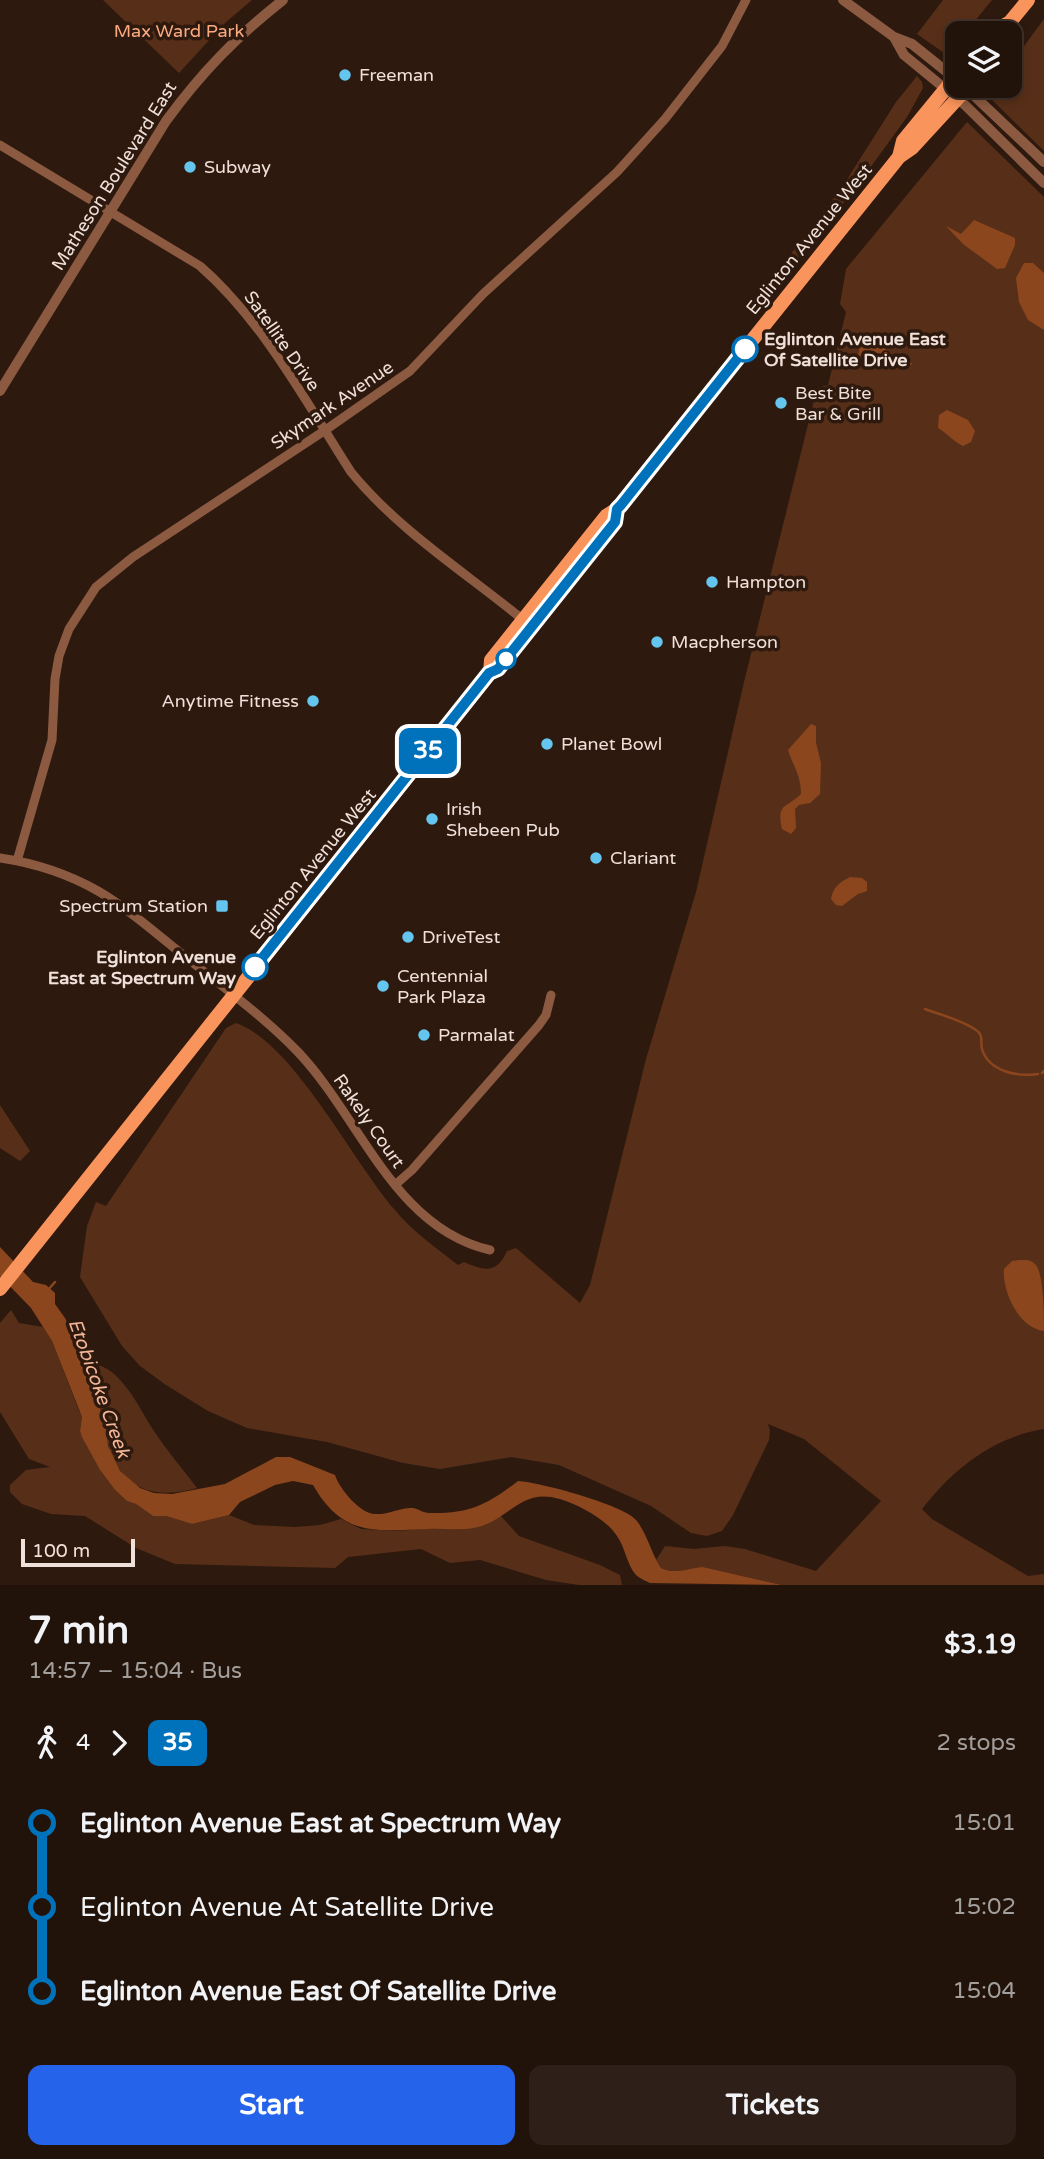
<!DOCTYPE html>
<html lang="en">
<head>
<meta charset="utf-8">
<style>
	:root { --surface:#22130a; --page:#2e2018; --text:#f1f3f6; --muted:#a29e9c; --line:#3f322b; --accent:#2563eb }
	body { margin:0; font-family:"Varela Round",sans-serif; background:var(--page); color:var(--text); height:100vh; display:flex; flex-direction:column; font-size:26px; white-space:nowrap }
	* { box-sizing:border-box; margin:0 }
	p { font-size:23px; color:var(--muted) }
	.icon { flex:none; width:38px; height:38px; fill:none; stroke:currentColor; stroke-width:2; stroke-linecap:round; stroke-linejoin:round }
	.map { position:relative; height:1585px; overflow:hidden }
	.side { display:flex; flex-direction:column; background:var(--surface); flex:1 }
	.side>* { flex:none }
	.badge { padding:0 14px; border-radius:10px; font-size:24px; line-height:46px }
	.fabs { position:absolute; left:945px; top:21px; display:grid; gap:14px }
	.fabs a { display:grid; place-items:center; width:77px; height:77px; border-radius:14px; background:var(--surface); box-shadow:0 4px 10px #0003,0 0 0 2px var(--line); font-size:35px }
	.scale { position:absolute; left:21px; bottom:18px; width:114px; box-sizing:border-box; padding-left:7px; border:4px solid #efe0d9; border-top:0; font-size:19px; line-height:24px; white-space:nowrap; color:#efe0d9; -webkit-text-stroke:5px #2e190e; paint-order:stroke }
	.map>.badge { position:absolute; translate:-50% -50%; box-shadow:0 0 0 4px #fff }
	.legs { display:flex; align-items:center; gap:10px; height:77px; padding:0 28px; font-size:23px }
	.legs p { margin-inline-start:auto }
	.overview { display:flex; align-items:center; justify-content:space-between; height:119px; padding:0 28px }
	h1 { font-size:38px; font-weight:800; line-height:52px }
	.primary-button { display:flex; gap:14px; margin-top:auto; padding:14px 28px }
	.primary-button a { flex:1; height:80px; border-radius:14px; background:var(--accent); color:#fff; font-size:28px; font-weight:800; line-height:80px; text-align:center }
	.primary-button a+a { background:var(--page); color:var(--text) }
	ul { padding:0 28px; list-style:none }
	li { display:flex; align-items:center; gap:24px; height:84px; font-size:26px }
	li i { display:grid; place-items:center; width:10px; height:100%; margin:0 9px; background:currentColor }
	li i::after { content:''; width:18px; height:18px; margin:-9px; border:5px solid; border-radius:50%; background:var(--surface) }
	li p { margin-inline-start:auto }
	li:first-child i { background:linear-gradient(#0000 50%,currentColor 0) }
	li:last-child i { background:linear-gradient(currentColor 50%,#0000 0) }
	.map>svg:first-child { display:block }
	.green { fill:#572f18 }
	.water { fill:#8b461e }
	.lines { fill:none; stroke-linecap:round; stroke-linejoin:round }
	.stream { stroke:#8b461e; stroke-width:2.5 }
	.minor { stroke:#8b5a41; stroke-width:9 }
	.tertiary { stroke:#8b5a41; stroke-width:10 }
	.primary { stroke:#f9945c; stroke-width:14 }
	.line-1-casing { stroke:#fff; stroke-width:16 }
	.line-1 { stroke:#0072bc; stroke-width:10 }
	.poi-dot { fill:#64c5ee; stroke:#2e190e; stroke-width:2.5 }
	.stop-1-dot { fill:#fff; stroke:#0072bc; stroke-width:3.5 }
	.labels { text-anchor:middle; stroke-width:7; stroke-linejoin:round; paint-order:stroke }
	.park-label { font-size:18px; fill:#faaa80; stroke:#2e190e }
	.poi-label { font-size:18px; fill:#efe0d9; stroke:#2e190e; text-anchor:start }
	.street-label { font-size:18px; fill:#efe0d9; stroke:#2e190e }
	.stop-label { font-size:18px; font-weight:bold; fill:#efe0d9; stroke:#2e190e; text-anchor:start }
	.water-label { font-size:19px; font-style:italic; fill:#f3b697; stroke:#2e190e }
</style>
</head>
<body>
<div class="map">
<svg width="1044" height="1585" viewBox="0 0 1044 1585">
	<rect width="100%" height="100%" fill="#2e190e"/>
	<path class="green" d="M 103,0 L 252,0 L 225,23 L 179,73 Z
		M 943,0 L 992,0 L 965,33 L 957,33 L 957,42 L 947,55 L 917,34 Z
		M 1044,19 L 1044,151 L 987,95 L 994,86 L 1010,86 L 1010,65 Z
		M 917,76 L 922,82 L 923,88 L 907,117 L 854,190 L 780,282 L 773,277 L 841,189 L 896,102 Z
		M 967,122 L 1044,197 L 1044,1429 C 993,1437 953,1469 922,1509 L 932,1519 L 1028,1576 L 1044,1574 L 1044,1585 L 782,1585 L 703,1567 C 687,1568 677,1575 661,1568 L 656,1560 L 665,1546 L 694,1549 L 725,1546 L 745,1549 L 816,1571 L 881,1501 L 804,1439 L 768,1424 L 770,1430 L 769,1440 L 733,1515 L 722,1531 L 707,1536 L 691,1533 L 651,1506 L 559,1465 L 511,1457 L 440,1469 L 403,1463 L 327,1442 L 247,1428 L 208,1411 L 166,1385 L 140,1366 L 122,1346 L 80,1277 L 87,1226 L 96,1202 L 106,1206 L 226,1028 L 236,1023 C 293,1043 352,1160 394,1209 C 412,1231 435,1247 458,1265 L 464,1262 C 484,1271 497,1274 507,1251 L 516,1248 L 580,1303 L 590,1285 L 646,1059 L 696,892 L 744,682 L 817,388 L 828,385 L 846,312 L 840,304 L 846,269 Z
		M 0,1105 L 30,1151 L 20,1161 L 0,1148 Z
		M 11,1310 L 19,1323 L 43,1327 L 52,1341 L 78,1408 L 82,1417 L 80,1431 L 100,1470 L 115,1490 L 127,1501 L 136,1504 L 153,1516 L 166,1516 L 192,1524 L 229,1515 L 254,1525 L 295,1527 L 320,1525 L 341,1519 L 361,1529 L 395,1531 L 485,1525 L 500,1515 L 519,1536 L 600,1565 L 620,1575 L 622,1585 L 579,1585 L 546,1580 L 480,1560 L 450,1563 L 421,1549 L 348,1557 L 335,1568 L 175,1564 L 136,1548 L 85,1516 L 51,1514 L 22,1504 L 10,1492 L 10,1485 L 26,1470 L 50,1467 L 29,1459 L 0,1412 L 0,1323 Z
		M 84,1361 C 122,1365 136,1404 154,1431 C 167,1451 183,1469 197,1488 C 156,1500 119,1490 108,1444 C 106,1439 107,1434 106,1428 C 100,1407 93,1382 84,1361 Z"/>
	<path class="water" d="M 974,220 L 1015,238 L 1015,245 L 1005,268 L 997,269 L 963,244 L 946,226 L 961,234 Z
		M 1024,263 L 1033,263 L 1044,273 L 1044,330 L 1028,320 L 1019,302 L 1016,278 Z
		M 866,335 L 876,336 L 884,348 L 897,358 L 912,363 L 909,368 C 885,362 888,347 858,356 L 861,339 Z
		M 947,410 L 968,420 L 975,431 L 971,442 L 963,446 C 953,441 948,434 938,428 L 939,415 Z
		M 811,724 L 816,726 L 816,743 L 821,763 L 820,794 L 810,803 L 799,805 L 795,809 L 796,828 L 791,834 L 782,829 C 776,803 787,808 801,794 C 801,775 793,766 788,750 Z
		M 850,877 L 862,878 L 867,882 L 867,891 L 858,894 L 842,906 L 836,905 L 831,899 C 833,887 840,882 850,877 Z
		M 0,1247 L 33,1282 L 46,1285 L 55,1293 L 55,1304 L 65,1318 L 71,1330 L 73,1345 L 84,1361 L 92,1380 L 106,1429 L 108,1446 L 120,1471 L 140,1488 L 154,1493 L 172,1494 L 225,1484 L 276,1457 L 290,1457 L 335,1475 C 339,1488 360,1514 375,1514 C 388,1515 401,1507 413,1508 C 419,1509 423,1513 429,1513 C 469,1514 487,1505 518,1481 C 539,1482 624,1505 636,1520 C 646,1531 652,1555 661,1568 C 677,1575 687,1568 703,1567 L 782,1585 L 650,1583 C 646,1581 639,1578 636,1575 C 627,1565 625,1547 617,1536 C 606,1519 579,1505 560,1499 C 525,1489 515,1511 487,1524 C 470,1532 447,1528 428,1529 C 375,1531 343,1537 313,1485 L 293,1481 L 275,1485 L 240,1502 L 229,1515 L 192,1524 L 166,1516 L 153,1516 L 136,1504 L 127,1501 L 115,1490 L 100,1470 L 82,1437 L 80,1431 L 82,1417 L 52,1341 L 31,1308 L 0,1276 Z
		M 1019,1260 C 1024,1260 1031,1259 1035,1264 C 1044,1272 1044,1318 1044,1331 C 1019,1328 1002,1292 1004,1269 L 1012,1261 Z"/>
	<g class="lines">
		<path class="stream" d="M 925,1009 C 941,1015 962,1020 976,1030 C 984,1035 980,1042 982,1049 C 989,1072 1018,1077 1038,1074
			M 1042,1073 L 1044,1071
			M 48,1290 L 55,1282"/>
		<path class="minor" d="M 0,145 L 200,266 C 263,321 306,402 351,472 C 400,532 468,574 527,623
			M 0,858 C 34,863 68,874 98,891 C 132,911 161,938 192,962 C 228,991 265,1018 298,1052 C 360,1117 394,1228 490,1250
			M 17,861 L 52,740 L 55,679 L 59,656 L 69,629 L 96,587 L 133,557 L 324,431 L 410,371 L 483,294 L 617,172 L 665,119 L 722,46 L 746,0
			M 395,1185 L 412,1170 L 539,1025 L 546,1015 L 551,995"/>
		<path class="tertiary" d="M 843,0 L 894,37 L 904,55 L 965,105 L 1044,183
			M 894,37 L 912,44 L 957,80
			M 964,86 L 1044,162
			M 0,391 L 166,121 C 202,72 235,38 283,0"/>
		<path class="primary" d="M 991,33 L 1010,22
			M 1008,33 L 1010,22 L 1028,0
			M 899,157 L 903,141 L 957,75
			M 490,673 L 491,660 L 606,516 L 617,509 L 899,157 L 912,148 L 969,86
			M 0,1289 L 490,673 L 498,669 L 615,522 L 617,509"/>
	</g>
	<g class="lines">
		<defs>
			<path id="line-1" d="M 255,967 L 489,673 L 498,669 L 615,522 L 617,509 L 621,505 L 745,349"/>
		</defs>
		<use href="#line-1" class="line-1-casing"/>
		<use href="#line-1" class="line-1"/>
	</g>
	<g class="poi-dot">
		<circle cx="345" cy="75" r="7"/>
		<circle cx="190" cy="167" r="7"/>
		<circle cx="781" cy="403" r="7"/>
		<circle cx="712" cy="582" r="7"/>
		<circle cx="657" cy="642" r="7"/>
		<circle cx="313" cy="701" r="7"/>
		<circle cx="547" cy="744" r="7"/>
		<circle cx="432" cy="819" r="7"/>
		<circle cx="596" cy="858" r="7"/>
		<rect x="215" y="899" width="14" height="14" rx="3.5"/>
		<circle cx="408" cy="937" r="7"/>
		<circle cx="383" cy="986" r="7"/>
		<circle cx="424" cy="1035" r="7"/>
	</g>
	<g class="stop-1-dot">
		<circle cx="745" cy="349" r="12"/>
		<circle cx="506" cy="659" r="9"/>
		<circle cx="255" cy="967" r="12"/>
	</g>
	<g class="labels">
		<g class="park-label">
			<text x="179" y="37">Max Ward Park</text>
		</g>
		<g class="poi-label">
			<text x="359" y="81">Freeman</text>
			<text x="204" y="173">Subway</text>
			<text x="795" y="399">Best Bite<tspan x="795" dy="21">Bar &amp; Grill</tspan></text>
			<text x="726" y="588">Hampton</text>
			<text x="671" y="648">Macpherson</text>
			<text x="299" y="707" text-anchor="end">Anytime Fitness</text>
			<text x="561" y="750">Planet Bowl</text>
			<text x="446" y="815">Irish<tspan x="446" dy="21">Shebeen Pub</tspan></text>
			<text x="610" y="864">Clariant</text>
			<text x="208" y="912" text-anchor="end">Spectrum Station</text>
			<text x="422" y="943">DriveTest</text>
			<text x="397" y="982">Centennial<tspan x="397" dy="21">Park Plaza</tspan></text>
			<text x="438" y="1041">Parmalat</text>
		</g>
		<g class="street-label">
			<text transform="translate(114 176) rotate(-58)" y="6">Matheson Boulevard East</text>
			<text transform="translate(809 239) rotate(-51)" y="6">Eglinton Avenue West</text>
			<text transform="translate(282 341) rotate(55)" y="6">Satellite Drive</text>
			<text transform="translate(332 405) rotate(-34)" y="6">Skymark Avenue</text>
			<text transform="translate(313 864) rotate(-51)" y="6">Eglinton Avenue West</text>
			<text transform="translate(369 1121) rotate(55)" y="6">Rakely Court</text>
		</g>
		<g class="stop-label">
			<text x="764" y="345">Eglinton Avenue East<tspan x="764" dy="21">Of Satellite Drive</tspan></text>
			<text x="236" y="963" text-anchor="end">Eglinton Avenue<tspan x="236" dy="21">East at Spectrum Way</tspan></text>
		</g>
		<g class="water-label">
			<text transform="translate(100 1388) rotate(70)" y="7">Etobicoke Creek</text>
		</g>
	</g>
</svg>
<div class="fabs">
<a><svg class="icon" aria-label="layers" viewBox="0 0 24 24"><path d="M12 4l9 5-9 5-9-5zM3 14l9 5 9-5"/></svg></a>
</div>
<div class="scale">100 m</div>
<b class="badge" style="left:428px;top:751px;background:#0072bc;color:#fff">35</b>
</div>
<section class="side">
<div class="overview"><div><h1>7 min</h1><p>14:57 – 15:04 · Bus</p></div><b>$3.19</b></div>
<div class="legs"><svg class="icon" aria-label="walk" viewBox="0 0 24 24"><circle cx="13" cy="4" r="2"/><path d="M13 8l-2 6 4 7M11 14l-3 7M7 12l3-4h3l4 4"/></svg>4<svg class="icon" aria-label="forward" viewBox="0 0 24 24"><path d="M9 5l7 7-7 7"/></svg><b class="badge" style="background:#0072bc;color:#fff">35</b><p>2 stops</p></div>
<ul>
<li><i style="color:#0072bc"></i><b>Eglinton Avenue East at Spectrum Way</b><p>15:01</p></li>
<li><i style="color:#0072bc"></i><span>Eglinton Avenue At Satellite Drive</span><p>15:02</p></li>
<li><i style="color:#0072bc"></i><b>Eglinton Avenue East Of Satellite Drive</b><p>15:04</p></li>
</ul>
<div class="primary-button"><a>Start</a><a>Tickets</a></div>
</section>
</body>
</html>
